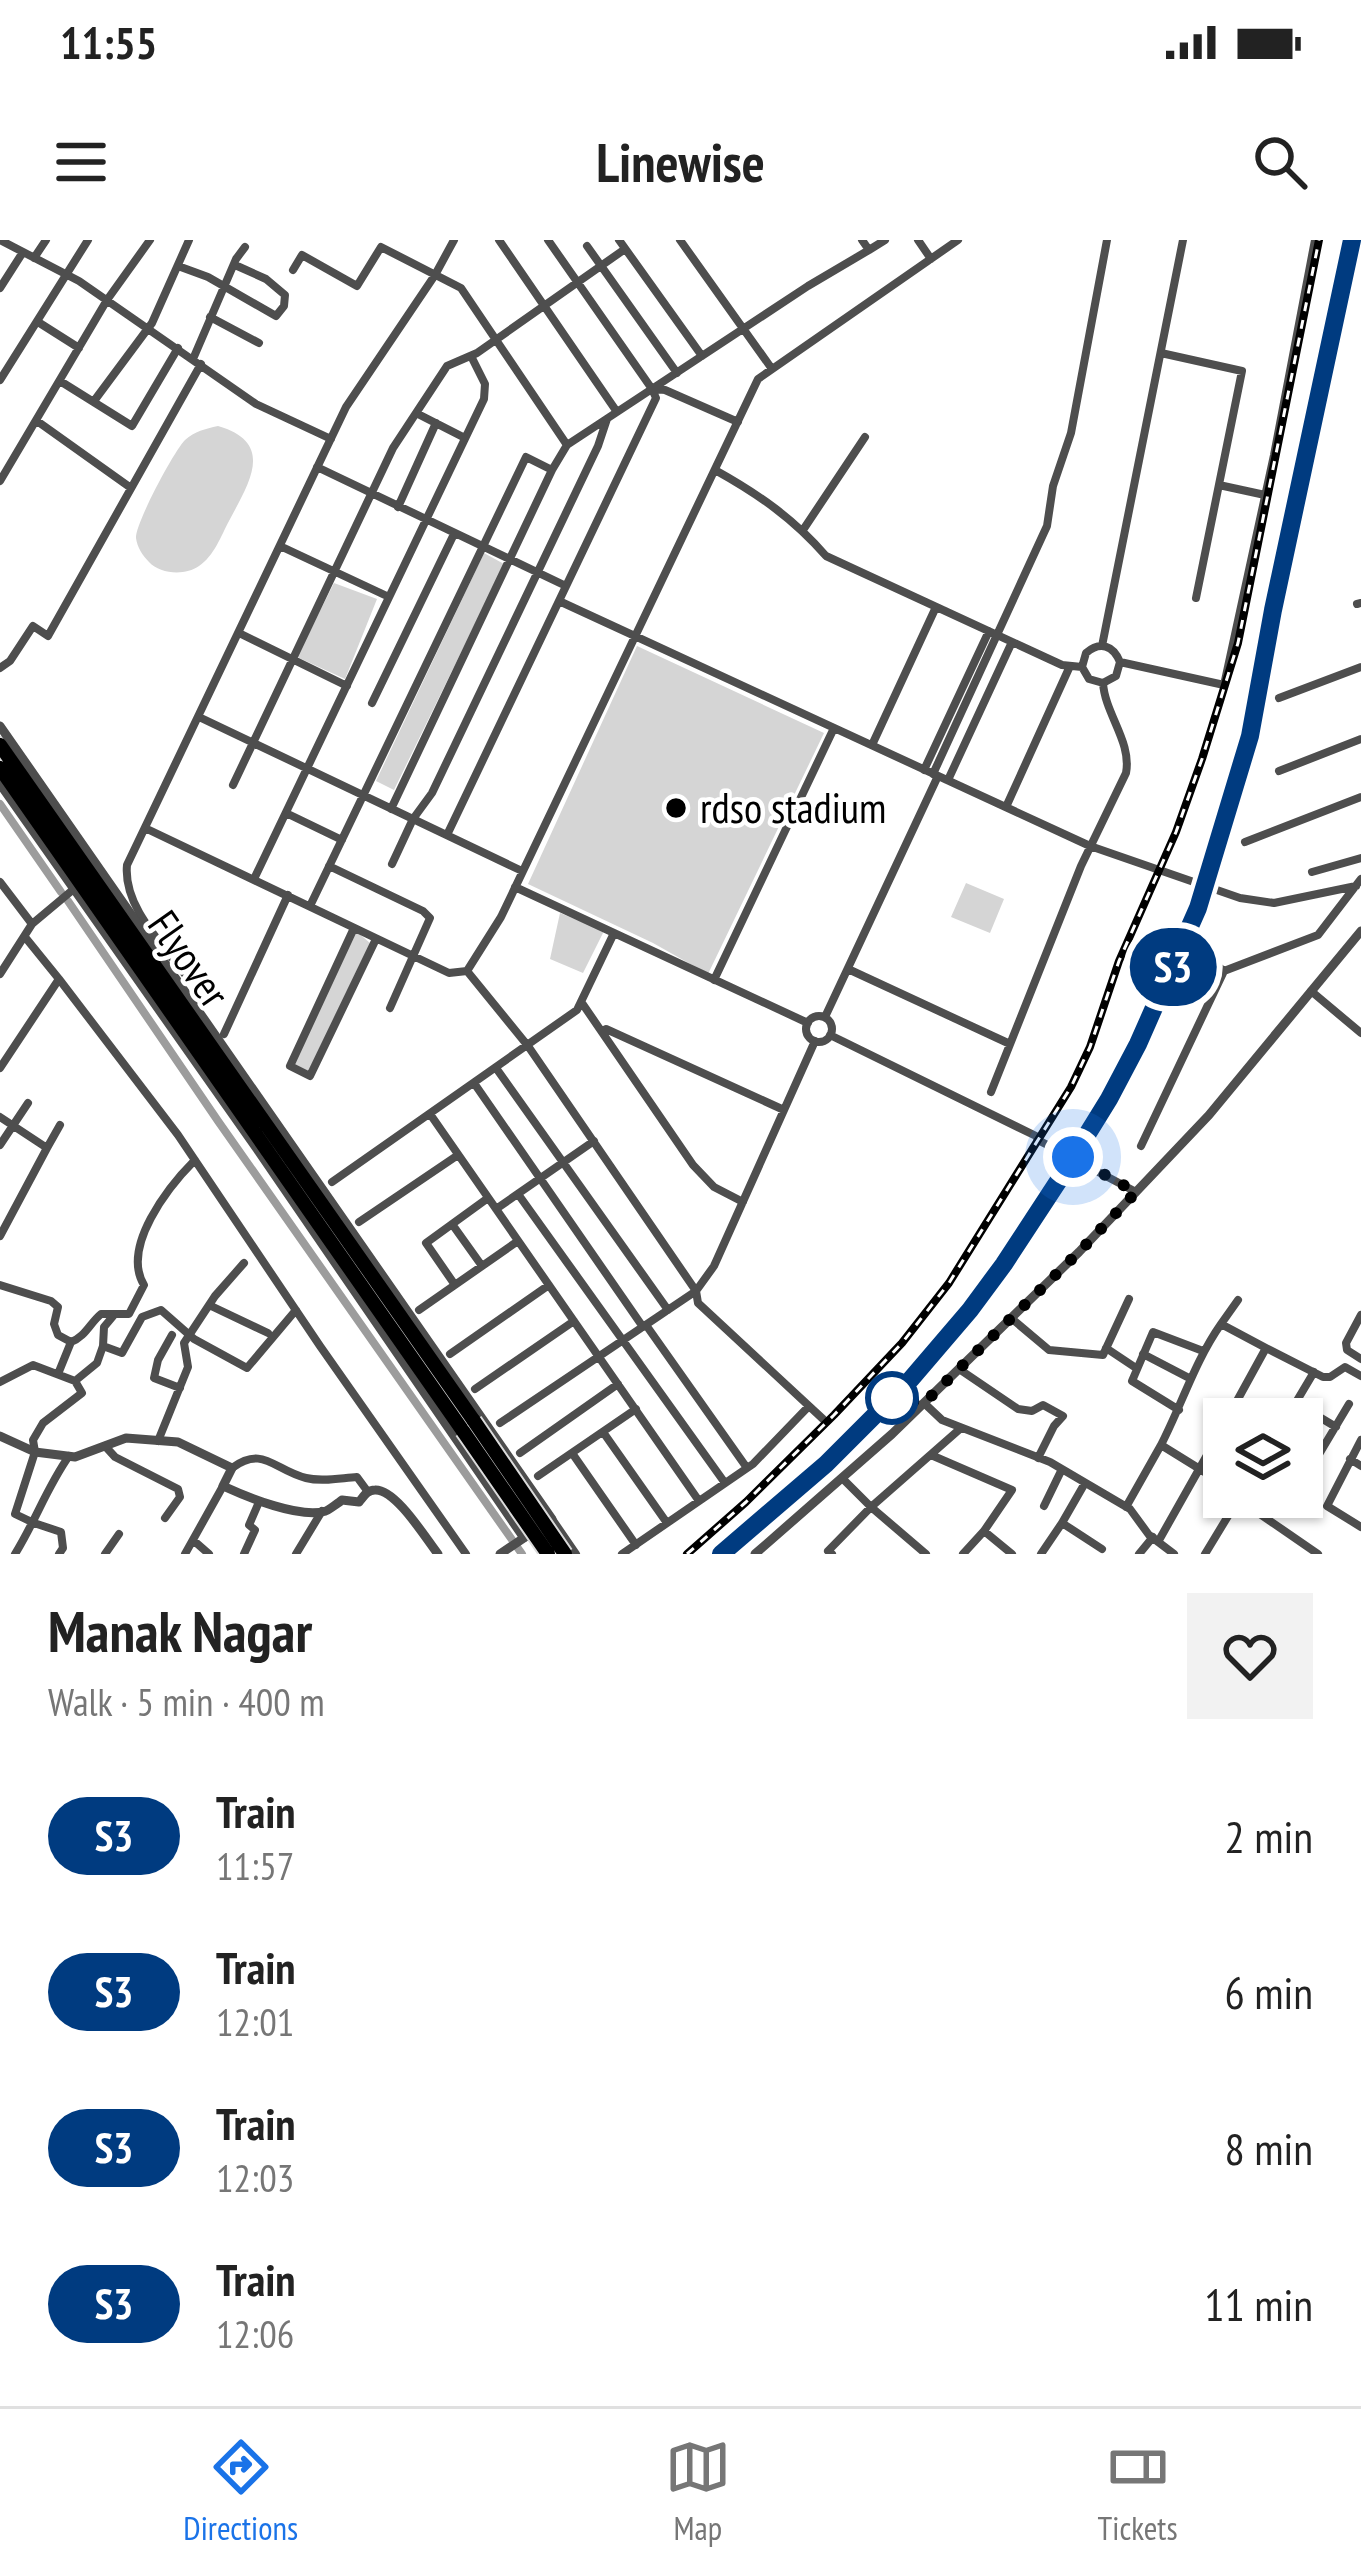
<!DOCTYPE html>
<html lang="en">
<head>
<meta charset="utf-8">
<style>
	:root { --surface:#fff; --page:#f2f2f2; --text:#222; --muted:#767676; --line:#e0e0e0; --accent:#1a73e8 }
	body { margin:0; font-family:"PT Sans Narrow",sans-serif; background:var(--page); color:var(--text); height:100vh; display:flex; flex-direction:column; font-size:45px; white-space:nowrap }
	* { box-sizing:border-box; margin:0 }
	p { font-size:39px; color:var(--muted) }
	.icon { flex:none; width:66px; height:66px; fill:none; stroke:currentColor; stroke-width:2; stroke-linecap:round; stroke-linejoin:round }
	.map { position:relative; height:1314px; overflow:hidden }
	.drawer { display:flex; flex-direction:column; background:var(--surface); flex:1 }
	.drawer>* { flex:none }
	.badge { padding:0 24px; border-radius:39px; font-size:42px; line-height:78px }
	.buttons { position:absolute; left:1203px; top:1158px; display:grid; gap:24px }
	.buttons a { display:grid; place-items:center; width:120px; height:120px; border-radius:0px; background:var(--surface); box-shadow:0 3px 9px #0004; font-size:60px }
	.you { position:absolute; width:60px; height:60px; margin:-30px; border:9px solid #fff; border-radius:50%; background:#1a73e8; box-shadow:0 0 0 18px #1a73e833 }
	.map>.badge { position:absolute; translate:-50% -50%; box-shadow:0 0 0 6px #fff }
	.round { display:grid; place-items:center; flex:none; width:126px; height:126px; border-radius:0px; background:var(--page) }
	.overview { display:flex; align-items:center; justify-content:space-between; height:204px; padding:0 48px }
	h1 { font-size:57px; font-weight:700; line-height:90px }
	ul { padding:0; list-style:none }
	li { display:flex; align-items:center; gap:36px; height:156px; padding:0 48px }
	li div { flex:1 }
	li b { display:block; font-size:45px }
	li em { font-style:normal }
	li .badge { min-width:132px; font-weight:700; text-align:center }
	.status { display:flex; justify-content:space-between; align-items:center; height:84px; padding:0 60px; background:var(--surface); direction:ltr }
	.status svg { height:33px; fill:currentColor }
	header { display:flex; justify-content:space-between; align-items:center; height:156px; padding:0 48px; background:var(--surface); font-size:54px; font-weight:700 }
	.menu { display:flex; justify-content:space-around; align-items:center; height:168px; border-top:3px solid var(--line); background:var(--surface); font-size:33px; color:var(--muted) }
	.menu a { display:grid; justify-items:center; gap:6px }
	.menu .selected { color:var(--accent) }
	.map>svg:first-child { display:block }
	.green { fill:#d5d5d5 }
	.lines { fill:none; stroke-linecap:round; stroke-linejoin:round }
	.canal { stroke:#9c9c9c; stroke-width:8 }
	.trunk-casing { stroke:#dbdbdb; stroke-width:18 }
	.minor { stroke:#4e4e4e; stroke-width:8 }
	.tertiary { stroke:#4e4e4e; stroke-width:9 }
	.trunk { stroke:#000; stroke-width:14 }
	.rail-casing { stroke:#000; stroke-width:8 }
	.rail { stroke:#fff; stroke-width:3; stroke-dasharray:9; stroke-linecap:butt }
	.trunk-bridge-casing { stroke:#dbdbdb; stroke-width:18; stroke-linecap:butt }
	.trunk-bridge { stroke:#000; stroke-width:14 }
	.line-casing { stroke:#fff; stroke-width:27 }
	.line { stroke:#003b80; stroke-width:18 }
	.walk { stroke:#000; stroke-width:12; stroke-dasharray:0 21.6 }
	.poi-dot { fill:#000; stroke:#fff; stroke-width:4.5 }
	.stop-dot { fill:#fff; stroke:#003b80; stroke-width:6 }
	.labels { text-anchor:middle; stroke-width:9; stroke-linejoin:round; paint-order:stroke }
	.poi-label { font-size:42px; fill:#000; stroke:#fff; text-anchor:start }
	.street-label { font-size:42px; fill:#000; stroke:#fff }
</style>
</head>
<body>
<div class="status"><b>11:55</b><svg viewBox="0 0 49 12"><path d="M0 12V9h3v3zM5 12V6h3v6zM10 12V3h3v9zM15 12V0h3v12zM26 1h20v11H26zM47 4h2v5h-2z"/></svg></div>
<header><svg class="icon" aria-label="menu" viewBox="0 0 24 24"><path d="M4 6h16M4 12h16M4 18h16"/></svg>Linewise<svg class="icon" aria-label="search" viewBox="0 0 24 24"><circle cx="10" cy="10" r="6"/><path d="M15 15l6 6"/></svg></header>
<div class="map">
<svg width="1361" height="1314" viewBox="0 0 1361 1314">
	<rect width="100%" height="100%" fill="#fff"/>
	<path class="green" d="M 218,186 C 276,203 249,243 229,281 C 221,296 214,316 199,326 C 185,336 160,334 149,322 C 143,316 137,307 136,298 C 135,284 174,211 185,200 C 195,191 205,189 218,186 Z
		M 484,313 L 504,324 L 394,550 L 376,541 Z
		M 334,343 L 377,359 L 345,439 L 297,417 Z
		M 637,406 L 824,493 L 708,734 L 653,703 L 528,644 Z
		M 966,643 L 1004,659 L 990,693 L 951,677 Z
		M 560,673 L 604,691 L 583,733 L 550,719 Z
		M 356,691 L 370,703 L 308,832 L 294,824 Z"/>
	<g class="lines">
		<path class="canal" d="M 0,564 L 61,652
			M 68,661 L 218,881 L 522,1314"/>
		<defs>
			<path id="trunk" d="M 0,505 L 474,1181
				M 0,528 L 463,1191"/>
		</defs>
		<use href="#trunk" class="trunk-casing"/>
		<path class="minor" d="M 0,0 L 79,41 L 256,164 L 331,199
			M 499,0 L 617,172
			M 619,0 L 702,116
			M 680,0 L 772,129
			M 862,0 L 869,10 L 885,0
			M 918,0 L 931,19
			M 587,6 L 677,133
			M 34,18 L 46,0
			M 178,26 L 208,37 L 276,76 L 284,66 L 285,55 L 266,39 L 235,25
			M 293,30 L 302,15 L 357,46 L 381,7 L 461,48 L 567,205
			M 0,48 L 23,12
			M 210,77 L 259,103
			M 38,82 L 79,108
			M 1161,113 L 1242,131 L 1196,358
			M 193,119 L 236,19 L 245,7
			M 0,140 L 88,0
			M 60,141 L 132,186 L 178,108
			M 654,149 L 665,150 L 738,182
			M 94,161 L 152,83 L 189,0
			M 416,173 L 465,198
			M 37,181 L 131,248
			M 317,227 L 566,346
			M 715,230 C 758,254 793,278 826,316 L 1062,425 L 1082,427
			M 0,241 L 107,60 L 150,0
			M 1219,245 L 1265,255
			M 398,267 L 436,183
			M 803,290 L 865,197
			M 280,306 L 389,357
			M 559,361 L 1090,606 L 1240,658 L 1274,663 L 1356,646
			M 1357,364 L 1361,363
			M 239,393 L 347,446
			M 1102,406 L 1183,0
			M 1120,422 L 1116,436 L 1103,443 L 1089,439 L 1082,427 L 1086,413 C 1100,401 1113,405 1120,422 L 1224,445 L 1274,215 L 1315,0
			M 0,428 L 10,421 L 33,386 L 48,396 L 201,124
			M 1279,458 L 1361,427
			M 372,463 L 454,294
			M 199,477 L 522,631
			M 872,505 L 936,367
			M 924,530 L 989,391
			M 1279,531 L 1361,499
			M 933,534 L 1047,286 L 1053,246 L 1071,193 L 1107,0
			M 948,540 L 1012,402
			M 233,545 L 393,208 L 447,126 L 477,113 L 625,9
			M 1006,567 L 1070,426
			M 391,569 L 552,230 L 567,205 L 808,46 L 869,10
			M 286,573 L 342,600
			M 145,588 L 449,733 L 467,731 L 528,806 L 696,1051 L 698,1063 L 823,1179
			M 447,595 L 656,158 L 652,149 L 548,0
			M 1245,602 L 1361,557
			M 392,624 L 413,579 L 432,553 L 598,206 L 607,179
			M 329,626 L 423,671 L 430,678 L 390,768
			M 1312,632 L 1361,618
			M 254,639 L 484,159 L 485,144 L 471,116
			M 0,642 L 32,684
			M 515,647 L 808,783
			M 310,666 L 526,217 L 552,230
			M 354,688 L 290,826 L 310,836 L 376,699
			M 1204,716 L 1224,731
			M 848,729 L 1010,804
			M 467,731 L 501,677 L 758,139 L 958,0
			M 0,734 L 32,684 L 75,648
			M 187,737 C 163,704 123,667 127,625 L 346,167 L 435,35 L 454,0
			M 59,739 L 178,895 L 320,1106 L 466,1314
			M 714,740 L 834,488
			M 1311,751 L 1361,793
			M 582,763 L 693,925 L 714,947 L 743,962
			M806 789a13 13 0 1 1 26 0a13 13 0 1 1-26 0Z
			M 825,777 L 938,536
			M 602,792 L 606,789 L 784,870
			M 224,794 L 288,655
			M 830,795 L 1036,896 L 1038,900 L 1136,952
			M 0,828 L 59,739 L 25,697
			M 496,828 L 668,1070
			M 474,843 L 643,1087
			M 991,852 L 1081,626 L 1126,533 C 1132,502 1105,474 1103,443
			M 430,874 L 699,1261
			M 0,877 L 47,908 L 0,996
			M 0,905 L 28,863
			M 1141,906 L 1224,731 L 1318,695 L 1361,639
			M 47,908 L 60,885
			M 332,942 L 577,770 L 614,693
			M 518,954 L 725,1243
			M 496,969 L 594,901
			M 359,982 L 458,915
			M 452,984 L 482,1026
			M 0,1045 L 51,1061 L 58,1067 L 54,1084 L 58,1095 L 71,1102 L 58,1134
			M 455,1045 L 426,1003 L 488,958
			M 209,1065 L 268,1093
			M 419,1070 L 518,1001
			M 1361,1075 L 1346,1103 L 1347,1110 L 1361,1119
			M 1011,1078 L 1049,1110 L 1103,1115 L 1129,1059
			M 646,1085 L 747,1228
			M 172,1095 L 158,1120 L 154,1138 L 180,1148
			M 71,1102 C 85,1097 90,1083 101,1074 L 129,1074 L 144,1045 C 121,1007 168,947 195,920
			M 103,1106 L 104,1087 L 114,1075
			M 1106,1108 L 1136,1128
			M 1266,1108 L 1323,1137 L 1330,1137 L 1345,1127 L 1361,1136
			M 450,1114 L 549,1045
			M 1143,1114 L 1191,1139
			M 959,1129 L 1018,1169 L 1032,1171 L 1043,1165 L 1063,1176 L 1054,1186 L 1038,1218
			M 0,1142 L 33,1125 L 75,1141 L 97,1123 L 103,1106 L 122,1113 L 142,1077 L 161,1070 L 194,1099 L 247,1128 L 296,1070
			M 475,1149 L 574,1081
			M 924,1163 L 942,1180 L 1050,1222 L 1130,1269 L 1149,1295 L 1174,1314
			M 1296,1163 L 1336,1187
			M 1179,1170 L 1132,1141 L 1153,1092 L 1203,1111
			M 1227,1179 L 1266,1108 L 1221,1084 L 1238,1060
			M 1286,1179 L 1314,1132
			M 500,1183 L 696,1051 L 714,1026 L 815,801
			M 603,1192 L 667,1283
			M 1361,1200 L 1327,1266 L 1361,1287
			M 158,1201 L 188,1127 L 184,1103 L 215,1056 L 244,1023
			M 1161,1205 C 1182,1164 1195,1121 1221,1084
			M 105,1206 L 115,1217 L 178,1249 L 180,1257 L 165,1278
			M 520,1213 L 618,1144
			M 572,1213 L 636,1305
			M 931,1215 L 1012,1250 L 984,1291 L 963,1314
			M 1350,1219 L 1361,1226
			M 1302,1221 L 1311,1224 L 1315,1221 L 1349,1164
			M 232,1228 C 263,1205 274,1230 306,1238 C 322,1242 341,1238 357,1237 L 368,1252
			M 538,1236 L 636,1169
			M 842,1238 L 871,1267 L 926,1314
			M 1085,1243 L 1062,1283 L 1102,1309
			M 1238,1259 L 1318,1314
			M 1044,1266 L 1062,1229
			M 1126,1267 L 1161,1205 L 1224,1244
			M 552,1279 L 576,1314
			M 984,1291 L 1012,1314
			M 193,1300 L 209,1314
			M 1158,1302 L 1224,1185
			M 15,1314 C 35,1282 47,1247 69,1216
			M 59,1314 L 63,1308 L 61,1292 L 34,1283 L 15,1274 L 35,1212 L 33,1200 L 43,1183 L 82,1153 L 75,1141
			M 105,1314 L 119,1294
			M 185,1314 L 223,1246
			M 244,1314 L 255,1290 L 249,1285 L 259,1262
			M 296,1314 L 322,1271
			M 622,1314 L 753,1224 L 809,1166
			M 832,1314 L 828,1311 L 871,1267 L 961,1188
			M 1041,1314 L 1062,1283
			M 1139,1314 L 1153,1297
			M 1205,1314 L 1239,1258"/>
		<path class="tertiary" d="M 0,486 L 552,1279 L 500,1314
			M 0,544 L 257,909 L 524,1298
			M 0,1196 L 35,1212 L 75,1217 L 126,1198 L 178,1202 L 232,1228 L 223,1246 C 247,1257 300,1279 326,1271 C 327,1271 341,1261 342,1260 L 359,1262 C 364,1256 367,1250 375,1250 C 396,1249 426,1299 438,1314
			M 755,1314 L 892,1194 L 1079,1012 L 1209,875 L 1361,691"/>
		<use href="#trunk" class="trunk"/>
		<defs>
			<path id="rail" d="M 687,1314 L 746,1262 L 834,1175 L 902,1103 L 949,1043 L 1071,847 L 1090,807 L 1119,721 L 1176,592 L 1202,519 L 1238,403 L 1319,0
				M 713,1314 C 783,1257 853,1197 913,1129 C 1013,1014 1105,871 1167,731 C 1193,671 1214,606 1232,543 C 1250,484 1257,424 1269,365 C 1293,243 1320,121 1347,0"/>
		</defs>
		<use href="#rail" class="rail-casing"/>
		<use href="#rail" class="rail"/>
		<defs>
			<path id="trunk-bridge" d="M 474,1181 L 565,1314
				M 463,1191 L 548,1314"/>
		</defs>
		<use href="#trunk-bridge" class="trunk-bridge-casing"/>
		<use href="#trunk-bridge" class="trunk-bridge"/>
	</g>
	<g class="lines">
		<defs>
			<path id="line" d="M 721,1314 L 826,1224 L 911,1139 L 970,1070 L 1004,1024 L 1059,940 L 1109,859 L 1138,804 L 1198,668 L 1250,496 L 1273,370 L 1352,0"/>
		</defs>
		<use href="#line" class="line-casing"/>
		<use href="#line" class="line"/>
		<path class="walk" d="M 892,1158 L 924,1163 L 1079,1012 L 1136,952 L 1073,917"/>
	</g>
	<circle class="poi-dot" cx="676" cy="568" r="12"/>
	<circle class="stop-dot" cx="892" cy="1158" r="24"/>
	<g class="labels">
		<g class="poi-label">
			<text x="700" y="583">rdso stadium</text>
		</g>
		<g class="street-label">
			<text transform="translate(189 719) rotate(55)" y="15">Flyover</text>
		</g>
	</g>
</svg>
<div class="buttons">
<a><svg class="icon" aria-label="layers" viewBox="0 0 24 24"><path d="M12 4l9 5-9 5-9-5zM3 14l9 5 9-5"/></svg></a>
</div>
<div class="you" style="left:1073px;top:917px"></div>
<b class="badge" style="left:1173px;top:727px;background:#003b80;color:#fff">S3</b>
</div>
<section class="drawer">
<div class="overview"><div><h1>Manak Nagar</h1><p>Walk · 5 min · 400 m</p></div><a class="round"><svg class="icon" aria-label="heart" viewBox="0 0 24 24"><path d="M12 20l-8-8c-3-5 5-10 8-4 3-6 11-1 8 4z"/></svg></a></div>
<ul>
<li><span class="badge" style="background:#003b80;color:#fff">S3</span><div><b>Train</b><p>11:57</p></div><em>2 min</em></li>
<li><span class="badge" style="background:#003b80;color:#fff">S3</span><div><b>Train</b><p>12:01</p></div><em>6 min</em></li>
<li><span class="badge" style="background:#003b80;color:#fff">S3</span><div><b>Train</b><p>12:03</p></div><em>8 min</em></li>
<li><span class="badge" style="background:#003b80;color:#fff">S3</span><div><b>Train</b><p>12:06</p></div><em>11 min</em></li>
</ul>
</section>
<nav class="menu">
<a class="selected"><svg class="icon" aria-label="directions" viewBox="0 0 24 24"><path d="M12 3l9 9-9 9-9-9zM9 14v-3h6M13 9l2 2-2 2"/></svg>Directions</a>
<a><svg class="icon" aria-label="map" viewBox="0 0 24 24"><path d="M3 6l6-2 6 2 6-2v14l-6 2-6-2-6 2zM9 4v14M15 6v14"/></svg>Map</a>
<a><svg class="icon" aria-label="tickets" viewBox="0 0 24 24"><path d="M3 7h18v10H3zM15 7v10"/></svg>Tickets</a>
</nav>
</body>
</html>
